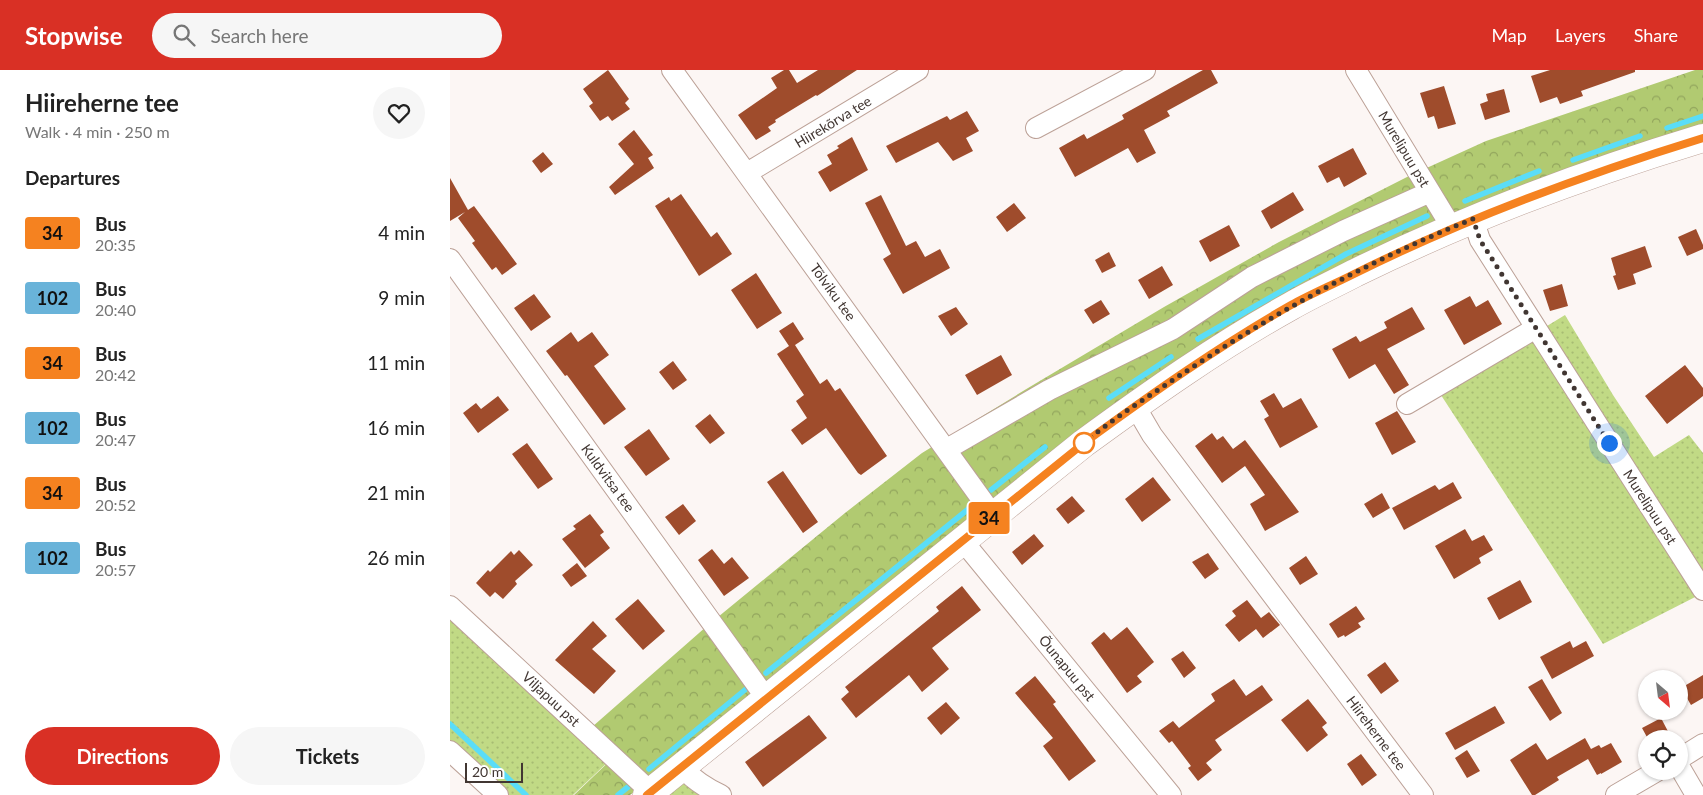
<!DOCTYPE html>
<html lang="en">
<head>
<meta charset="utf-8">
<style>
	:root { --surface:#fff; --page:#f6f6f6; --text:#222; --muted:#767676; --accent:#d93025 }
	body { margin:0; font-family:Lato,sans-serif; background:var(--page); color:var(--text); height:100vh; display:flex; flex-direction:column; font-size:19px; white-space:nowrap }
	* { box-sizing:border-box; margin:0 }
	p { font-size:16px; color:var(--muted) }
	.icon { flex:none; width:28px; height:28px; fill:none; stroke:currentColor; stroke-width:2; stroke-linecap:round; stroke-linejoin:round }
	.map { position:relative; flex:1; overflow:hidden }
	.drawer { display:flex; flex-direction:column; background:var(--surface); width:450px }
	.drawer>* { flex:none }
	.badge { padding:0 10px; border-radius:4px; font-size:18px; line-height:32px }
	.needle { width:32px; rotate:152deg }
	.tools { position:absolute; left:1188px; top:600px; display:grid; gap:10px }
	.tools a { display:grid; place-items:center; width:50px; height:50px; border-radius:50%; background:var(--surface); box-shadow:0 1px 4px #0004; font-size:25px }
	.scale { position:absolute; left:15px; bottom:12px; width:58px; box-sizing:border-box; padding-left:5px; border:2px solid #413632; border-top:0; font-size:14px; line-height:18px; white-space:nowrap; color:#413632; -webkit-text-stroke:4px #fff; paint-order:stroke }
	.you { position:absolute; width:25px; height:25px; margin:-12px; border:4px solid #fff; border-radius:50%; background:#1a73e8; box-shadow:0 0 0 8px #1a73e833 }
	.map>.badge { position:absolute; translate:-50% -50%; box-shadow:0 0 0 2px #fff }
	h2 { padding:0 25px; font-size:19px; line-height:45px }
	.round { display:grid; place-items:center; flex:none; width:52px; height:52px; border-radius:26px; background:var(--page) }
	.headline { display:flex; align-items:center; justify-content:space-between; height:85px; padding:0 25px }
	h1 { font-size:24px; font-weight:700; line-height:38px }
	.button { display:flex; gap:10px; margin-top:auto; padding:10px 25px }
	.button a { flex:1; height:58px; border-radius:30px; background:var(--accent); color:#fff; font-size:20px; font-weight:700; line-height:58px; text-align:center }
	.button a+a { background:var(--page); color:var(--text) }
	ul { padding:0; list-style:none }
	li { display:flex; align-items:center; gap:15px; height:65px; padding:0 25px }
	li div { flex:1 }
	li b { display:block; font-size:19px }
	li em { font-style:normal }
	li .badge { min-width:55px; font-weight:700; text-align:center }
	header { display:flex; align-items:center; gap:30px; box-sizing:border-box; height:70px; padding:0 25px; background:var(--accent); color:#fff }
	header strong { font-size:24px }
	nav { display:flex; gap:28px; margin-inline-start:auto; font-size:18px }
	.search { width:350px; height:45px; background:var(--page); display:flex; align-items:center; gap:12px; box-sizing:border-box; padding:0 18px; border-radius:28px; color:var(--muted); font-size:19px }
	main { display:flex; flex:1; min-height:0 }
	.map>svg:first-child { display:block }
	.grass { fill:url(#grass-dots) }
	.forest { fill:url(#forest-crowns) }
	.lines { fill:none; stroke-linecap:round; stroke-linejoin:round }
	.stream { stroke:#5addf8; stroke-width:5.5 }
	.building { fill:#9f4c2c }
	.street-casing { stroke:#bca197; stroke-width:22 }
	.secondary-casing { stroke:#bca197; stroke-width:29 }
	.street { stroke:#fff; stroke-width:20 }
	.secondary { stroke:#fff; stroke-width:28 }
	.line-casing { stroke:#fff; stroke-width:11 }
	.line { stroke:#f58220; stroke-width:8 }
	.walk { stroke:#413632; stroke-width:5; stroke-dasharray:0 9 }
	.stop-dot { fill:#fff; stroke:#f58220; stroke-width:2.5 }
	.labels { text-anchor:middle; stroke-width:5; stroke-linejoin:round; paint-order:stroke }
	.street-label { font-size:14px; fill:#413632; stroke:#fff }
</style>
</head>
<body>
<header>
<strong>Stopwise</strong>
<div class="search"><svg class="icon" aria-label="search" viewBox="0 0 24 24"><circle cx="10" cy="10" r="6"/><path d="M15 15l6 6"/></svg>Search here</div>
<nav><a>Map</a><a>Layers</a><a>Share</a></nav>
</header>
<main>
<section class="drawer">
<div class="headline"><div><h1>Hiireherne tee</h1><p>Walk · 4 min · 250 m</p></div><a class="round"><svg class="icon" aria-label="heart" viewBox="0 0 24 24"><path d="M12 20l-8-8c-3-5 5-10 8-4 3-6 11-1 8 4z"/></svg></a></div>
<h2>Departures</h2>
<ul>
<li><span class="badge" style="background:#f58220;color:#111">34</span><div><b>Bus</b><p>20:35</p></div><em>4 min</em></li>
<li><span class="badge" style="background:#69b3d9;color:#111">102</span><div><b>Bus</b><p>20:40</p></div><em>9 min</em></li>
<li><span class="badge" style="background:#f58220;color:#111">34</span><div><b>Bus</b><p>20:42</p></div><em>11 min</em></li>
<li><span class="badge" style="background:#69b3d9;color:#111">102</span><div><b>Bus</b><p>20:47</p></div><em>16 min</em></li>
<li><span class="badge" style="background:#f58220;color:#111">34</span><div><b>Bus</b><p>20:52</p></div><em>21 min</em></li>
<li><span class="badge" style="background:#69b3d9;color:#111">102</span><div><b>Bus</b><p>20:57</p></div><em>26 min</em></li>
</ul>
<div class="button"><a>Directions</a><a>Tickets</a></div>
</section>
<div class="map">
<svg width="1253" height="725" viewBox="0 0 1253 725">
	<defs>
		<pattern id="grass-dots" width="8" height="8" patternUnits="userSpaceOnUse" patternTransform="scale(1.25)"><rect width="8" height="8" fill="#c1da85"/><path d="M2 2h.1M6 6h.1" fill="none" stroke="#a7bc73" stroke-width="1.8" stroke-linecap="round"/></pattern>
		<pattern id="forest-crowns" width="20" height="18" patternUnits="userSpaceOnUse" patternTransform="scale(1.25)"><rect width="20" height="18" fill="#b1ca71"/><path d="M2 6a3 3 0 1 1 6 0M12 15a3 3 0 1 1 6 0" fill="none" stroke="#92a55d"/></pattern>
	</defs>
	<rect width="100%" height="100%" fill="#fcf6f4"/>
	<path class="grass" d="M 1115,245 L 1163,325 L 1204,387 L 1239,365 L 1253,383 L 1253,523 L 1153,574 L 989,322 Z
		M 0,544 L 157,693 L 123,725 L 55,725 L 0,674 Z
		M 235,713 L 254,725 L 213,725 L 227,714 Z"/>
	<path class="forest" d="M 1245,0 L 1253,0 L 1253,57 L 989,151 L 553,423 L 180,725 L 124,725 L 167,684 L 142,657 L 257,556 L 395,443 L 472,383 L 578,318 L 714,237 L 829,172 L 959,106 L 1036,71 Z"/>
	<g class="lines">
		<path class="stream" d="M 1217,58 L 1253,46
			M 1123,90 L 1190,66
			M 1015,131 L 1089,101
			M 748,269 L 896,184 L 977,146
			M 659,328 L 721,287
			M 541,420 L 595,377
			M 316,603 L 522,436
			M 0,654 L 76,725
			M 199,699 L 296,619
			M 168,725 L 178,717"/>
	</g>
	<path class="building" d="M 158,0 L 179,29 L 175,33 L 180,39 L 162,51 L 158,46 L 150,51 L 139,36 L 143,33 L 133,19 Z
		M 334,0 L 339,0 L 347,13 L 368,0 L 407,0 L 367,26 L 366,25 L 325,50 L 326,52 L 318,57 L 321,61 L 306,70 L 288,45 L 327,18 L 321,8 Z
		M 753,0 L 761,0 L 768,13 L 717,41 L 720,46 L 694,60 L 706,83 L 687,93 L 678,78 L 625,107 L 609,78 L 634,64 L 637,69 L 674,49 L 672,45 Z
		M 1100,0 L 1185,0 L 1185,2 L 1131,21 L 1133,26 L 1110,34 L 1107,27 L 1090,33 L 1081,6 Z
		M 994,16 L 1006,54 L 988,59 L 984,46 L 978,48 L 970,23 Z
		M 1054,19 L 1060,42 L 1035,50 L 1030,34 L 1038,31 L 1036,24 Z
		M 517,41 L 529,61 L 516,68 L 523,81 L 503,91 L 488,72 L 446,93 L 436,76 L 497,46 L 500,50 Z
		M 184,60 L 203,85 L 198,88 L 204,98 L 165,125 L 159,117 L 184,94 L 168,74 Z
		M 402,67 L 418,100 L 380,122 L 368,102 L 382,94 L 377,85 L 389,78 L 387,76 Z
		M 903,78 L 917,104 L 894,117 L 889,107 L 877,113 L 868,96 Z
		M 93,82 L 103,94 L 91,103 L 82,91 Z
		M 0,108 L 18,140 L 24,136 L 67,194 L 52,205 L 46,197 L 42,200 L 22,173 L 25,171 L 8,148 L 15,142 L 0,151 Z
		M 843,122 L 854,140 L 821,159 L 811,141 Z
		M 231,124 L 261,167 L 267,162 L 282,184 L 249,206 L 205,136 L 219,127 L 221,131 Z
		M 431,125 L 456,176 L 466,171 L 475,187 L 490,179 L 500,198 L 453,224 L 433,189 L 441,184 L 415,133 Z
		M 564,133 L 576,148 L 557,162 L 546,147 Z
		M 779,155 L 790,176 L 760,192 L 749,171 Z
		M 1246,159 L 1253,175 L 1253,179 L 1237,186 L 1228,167 Z
		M 1195,176 L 1202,197 L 1183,204 L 1186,214 L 1168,220 L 1163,206 L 1166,205 L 1161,188 Z
		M 659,182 L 666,196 L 652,203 L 645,190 Z
		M 712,196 L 723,215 L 699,229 L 688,210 Z
		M 306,203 L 332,243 L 307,259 L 281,220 Z
		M 1112,214 L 1118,236 L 1100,241 L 1093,220 Z
		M 84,224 L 101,247 L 81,261 L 64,238 Z
		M 1020,226 L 1026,237 L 1038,230 L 1052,254 L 1014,275 L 994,240 Z
		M 651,230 L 660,244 L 643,254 L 634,240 Z
		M 506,237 L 518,254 L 501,266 L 488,246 Z
		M 962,237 L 975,259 L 937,279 L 959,315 L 944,324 L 925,294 L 899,309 L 882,279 L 906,266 L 910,272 L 937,258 L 934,252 Z
		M 343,252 L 354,269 L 345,275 L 370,314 L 377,309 L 385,321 L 390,318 L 437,386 L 411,405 L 408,403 L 376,358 L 352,375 L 341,360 L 357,348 L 346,331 L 354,325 L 327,284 L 339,276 L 329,261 Z
		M 121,262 L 128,272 L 142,262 L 159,285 L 144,296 L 176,339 L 154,355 L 117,305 L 115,306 L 96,281 Z
		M 551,285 L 562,305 L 527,325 L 515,305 Z
		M 223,291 L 237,310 L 223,320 L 209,302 Z
		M 1235,295 L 1253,318 L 1253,326 L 1217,354 L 1195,326 Z
		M 824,323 L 833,338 L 851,328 L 868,357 L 830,378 L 814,349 L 819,346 L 810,331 Z
		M 48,326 L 59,340 L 28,363 L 13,343 L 26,333 L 31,339 Z
		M 947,341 L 966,372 L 942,385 L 925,353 Z
		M 260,344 L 275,363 L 260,374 L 245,356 Z
		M 199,359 L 220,389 L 196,406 L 174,377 Z
		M 762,363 L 767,370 L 773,366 L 783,379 L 795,370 L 849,442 L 815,461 L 800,434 L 815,425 L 795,396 L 772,413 L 745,376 Z
		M 77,373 L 103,409 L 88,419 L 62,384 Z
		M 333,401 L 368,452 L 353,463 L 317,412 Z
		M 703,407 L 721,430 L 692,452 L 675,429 Z
		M 1003,412 L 1012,428 L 954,460 L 942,438 L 985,415 L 989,420 Z
		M 932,423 L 940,438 L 923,448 L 914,434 Z
		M 622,426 L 635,441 L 618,454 L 606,439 Z
		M 233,434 L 246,451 L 229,465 L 215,447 Z
		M 140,444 L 154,462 L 150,465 L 160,478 L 135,498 L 112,469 L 126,459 L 123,456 Z
		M 1015,459 L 1022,471 L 1034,465 L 1043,480 L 1029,488 L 1031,493 L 1004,509 L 985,476 Z
		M 584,464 L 594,476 L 572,495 L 562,482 Z
		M 262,479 L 274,494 L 282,487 L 299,508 L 274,526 L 248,490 Z
		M 69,480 L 83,495 L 65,511 L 67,514 L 53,529 L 45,522 L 40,527 L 26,513 L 38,500 L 40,502 L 61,481 L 64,485 Z
		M 758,483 L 769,499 L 755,509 L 742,492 Z
		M 856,486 L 868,504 L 850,515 L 839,498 Z
		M 127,493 L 137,506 L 121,517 L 112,505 Z
		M 1070,510 L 1082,532 L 1049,550 L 1037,528 Z
		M 512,516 L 531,540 L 482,578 L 499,599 L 472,622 L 459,605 L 406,648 L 391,629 L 399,622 L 395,617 L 489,541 L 486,537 Z
		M 188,529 L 215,561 L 193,580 L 165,549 Z
		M 797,530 L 811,548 L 819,542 L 830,555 L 813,568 L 806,559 L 789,572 L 775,555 L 786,546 L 782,541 Z
		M 906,536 L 915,549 L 908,553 L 911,557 L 895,567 L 894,565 L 888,568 L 879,554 Z
		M 143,551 L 157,566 L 142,579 L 166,601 L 144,624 L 105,590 Z
		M 677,557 L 704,592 L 687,606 L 692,612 L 677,623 L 641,573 L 654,562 L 661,570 Z
		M 1120,571 L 1123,578 L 1136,571 L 1144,586 L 1102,609 L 1090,587 Z
		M 733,581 L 746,598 L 734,608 L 721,589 Z
		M 935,592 L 949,611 L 931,624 L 917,605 Z
		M 1253,605 L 1253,628 L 1241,635 L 1231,618 Z
		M 585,606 L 606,632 L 603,634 L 646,691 L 619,711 L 593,676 L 603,668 L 565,623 Z
		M 784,609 L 796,626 L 812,615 L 823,630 L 765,670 L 772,680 L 756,693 L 762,700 L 748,711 L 738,698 L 741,696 L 722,671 L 719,673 L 709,661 L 723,651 L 729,658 L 765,631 L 761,624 Z
		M 1092,609 L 1112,643 L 1100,651 L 1078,617 Z
		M 858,629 L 877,653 L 872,657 L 878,665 L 857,682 L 831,650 Z
		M 496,632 L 510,648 L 491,665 L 477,648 Z
		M 1045,636 L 1055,653 L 1005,680 L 995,663 Z
		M 359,645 L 377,668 L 313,717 L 295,692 Z
		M 1211,648 L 1222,669 L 1198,669 L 1192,658 Z
		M 1135,668 L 1141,679 L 1149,675 L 1151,678 L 1161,673 L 1172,692 L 1151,704 L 1151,703 L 1147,705 L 1138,689 L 1107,707 L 1109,710 L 1085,725 L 1082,725 L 1060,690 L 1086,673 L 1097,690 Z
		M 1017,680 L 1030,701 L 1017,708 L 1005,688 Z
		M 911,684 L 927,705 L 912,716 L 897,694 Z"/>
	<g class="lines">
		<defs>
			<path id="street" d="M 222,0 L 543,445
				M 906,0 L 1002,158
				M 586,58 L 695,0
				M 297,103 L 468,0
				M 1023,149 L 1030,170 L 1253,520
				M 0,189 L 316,628
				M 957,334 L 1086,258
				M 685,336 L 702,365 L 973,725
				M 497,379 L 599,320 L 723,259 L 802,207 L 893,161 L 980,122
				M 512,470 L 721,725
				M 0,536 L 201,722
				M 0,681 L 48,725
				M 1229,689 L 1253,674
				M 1229,696 L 1246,725
				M 232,697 C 243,710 256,718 271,725
				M 1166,725 L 1207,701"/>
			<path id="secondary" d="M 197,725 L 634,373 C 701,324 769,276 841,236 C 862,224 884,214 905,203 C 1017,148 1134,104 1253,68"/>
		</defs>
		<use href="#street" class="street-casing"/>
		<use href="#secondary" class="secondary-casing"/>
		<use href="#street" class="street"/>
		<use href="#secondary" class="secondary"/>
	</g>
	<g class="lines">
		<defs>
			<path id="line" d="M 197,725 L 634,373 C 701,324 769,276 841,235 C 861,224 882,215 902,205 C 1014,149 1133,105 1253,68"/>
		</defs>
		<use href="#line" class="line-casing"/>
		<use href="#line" class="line"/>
		<path class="walk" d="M 634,373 C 661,350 693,330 723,310 C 817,247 917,191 1023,149 L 1030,170 L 1159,373"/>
	</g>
	<circle class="stop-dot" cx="634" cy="373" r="10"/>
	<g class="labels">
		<g class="street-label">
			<text transform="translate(383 52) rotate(-31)" y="5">Hiirekõrva tee</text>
			<text transform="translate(954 79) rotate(59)" y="5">Murelipuu pst</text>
			<text transform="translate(383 222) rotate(54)" y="5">Tõlviku tee</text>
			<text transform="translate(158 408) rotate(54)" y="5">Kuldvitsa tee</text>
			<text transform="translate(1200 437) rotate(57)" y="5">Murelipuu pst</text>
			<text transform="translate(617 598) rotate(51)" y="5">Õunapuu pst</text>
			<text transform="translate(101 629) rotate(43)" y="5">Viljapuu pst</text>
			<text transform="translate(926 663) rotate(53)" y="5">Hiireherne tee</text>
		</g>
	</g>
</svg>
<div class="tools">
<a><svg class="needle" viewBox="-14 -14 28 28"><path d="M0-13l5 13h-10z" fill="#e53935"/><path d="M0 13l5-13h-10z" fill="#767676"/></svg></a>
<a><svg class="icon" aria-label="locate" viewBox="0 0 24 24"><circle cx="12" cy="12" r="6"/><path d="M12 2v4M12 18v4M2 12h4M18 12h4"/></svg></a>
</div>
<div class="scale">20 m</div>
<div class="you" style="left:1159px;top:373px"></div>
<b class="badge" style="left:539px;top:448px;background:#f58220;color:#111">34</b>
</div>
</main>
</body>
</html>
